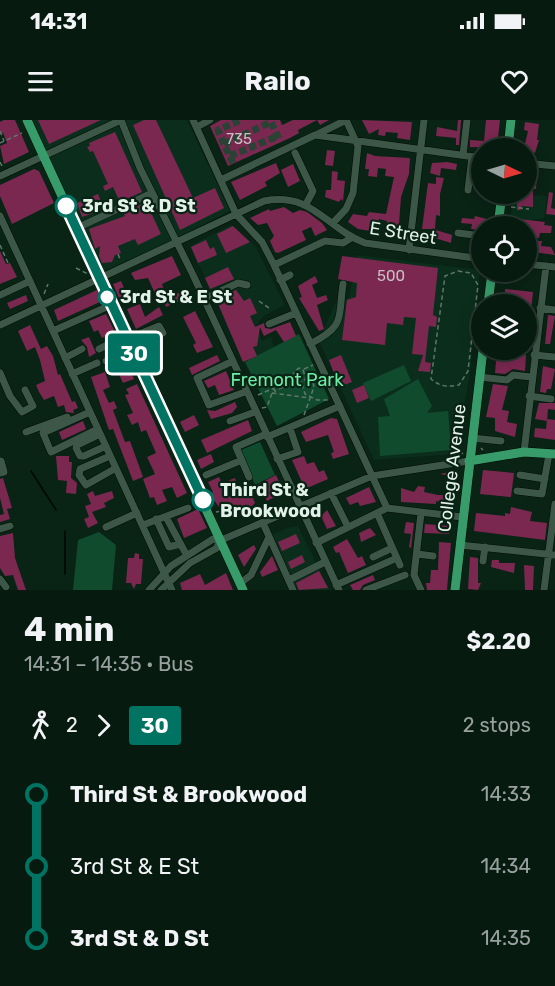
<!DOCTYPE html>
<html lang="en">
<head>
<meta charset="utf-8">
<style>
	:root { --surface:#071a10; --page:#102319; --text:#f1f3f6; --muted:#98a19f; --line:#283830 }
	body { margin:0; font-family:Rubik,sans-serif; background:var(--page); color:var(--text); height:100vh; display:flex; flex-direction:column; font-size:22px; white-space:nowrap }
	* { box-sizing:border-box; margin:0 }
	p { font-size:20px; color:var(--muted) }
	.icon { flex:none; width:33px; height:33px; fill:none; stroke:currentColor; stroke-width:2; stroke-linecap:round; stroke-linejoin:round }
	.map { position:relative; height:470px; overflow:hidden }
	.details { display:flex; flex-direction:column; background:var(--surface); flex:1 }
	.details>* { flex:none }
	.badge { padding:0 12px; border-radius:4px; font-size:21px; line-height:39px }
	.needle { width:39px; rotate:95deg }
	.buttons { position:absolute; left:471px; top:18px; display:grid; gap:12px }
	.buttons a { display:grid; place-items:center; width:66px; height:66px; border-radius:50%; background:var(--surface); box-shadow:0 3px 15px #0003,0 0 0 2px var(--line); font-size:30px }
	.map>.badge { position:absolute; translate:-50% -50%; box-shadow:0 0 0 3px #fff }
	.legs { display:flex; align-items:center; gap:9px; height:66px; padding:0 24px; font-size:20px }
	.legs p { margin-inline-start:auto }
	.overview { display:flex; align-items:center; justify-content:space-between; height:102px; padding:0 24px }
	h1 { font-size:33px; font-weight:700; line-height:45px }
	ul { padding:0 24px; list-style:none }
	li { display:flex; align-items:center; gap:21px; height:72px; font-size:22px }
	li i { display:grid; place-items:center; width:9px; height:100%; margin:0 8px; background:currentColor }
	li i::after { content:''; width:15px; height:15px; margin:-8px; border:4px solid; border-radius:50%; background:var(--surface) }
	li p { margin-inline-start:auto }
	li:first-child i { background:linear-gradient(#0000 50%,currentColor 0) }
	li:last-child i { background:linear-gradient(currentColor 50%,#0000 0) }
	.status { display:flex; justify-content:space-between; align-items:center; height:42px; padding:0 30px; background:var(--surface); direction:ltr }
	.status svg { height:16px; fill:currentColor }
	header { display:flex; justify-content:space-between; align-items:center; height:78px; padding:0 24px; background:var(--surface); font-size:27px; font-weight:700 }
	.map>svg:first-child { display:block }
	.built { fill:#0b2e1c }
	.green { fill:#104b2e }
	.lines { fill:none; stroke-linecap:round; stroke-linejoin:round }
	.stream { stroke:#010703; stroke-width:1.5 }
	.building { fill:#7a2850 }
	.minor-tunnel { stroke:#2a4235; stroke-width:7; stroke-dasharray:7 3.5; stroke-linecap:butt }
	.minor-casing { stroke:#000c02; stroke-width:8 }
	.major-casing { stroke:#000c02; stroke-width:10 }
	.path { stroke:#60766a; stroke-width:1.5; stroke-dasharray:4.5 3; stroke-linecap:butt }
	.minor { stroke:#3c5747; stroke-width:7 }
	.major { stroke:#389b6a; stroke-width:9 }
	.line-1-casing { stroke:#fff; stroke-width:14 }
	.line-1 { stroke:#007363; stroke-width:9 }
	.stop-1-dot { fill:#fff; stroke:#007363; stroke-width:3 }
	.labels { text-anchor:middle; stroke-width:4.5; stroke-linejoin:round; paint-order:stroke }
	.number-label { font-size:15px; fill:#c9c0c2 }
	.stop-label { font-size:18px; font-weight:bold; fill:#e3f2e8; stroke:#092315; text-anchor:start }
	.street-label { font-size:18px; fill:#e3f2e8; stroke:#092315 }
	.park-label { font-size:18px; fill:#6deca6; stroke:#092315 }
</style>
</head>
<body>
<div class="status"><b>14:31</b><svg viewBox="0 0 49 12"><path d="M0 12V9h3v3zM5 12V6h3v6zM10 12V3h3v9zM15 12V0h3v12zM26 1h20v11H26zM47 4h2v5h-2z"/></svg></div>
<header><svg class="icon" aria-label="menu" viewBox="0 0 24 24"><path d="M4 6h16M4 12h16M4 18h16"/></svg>Railo<svg class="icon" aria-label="heart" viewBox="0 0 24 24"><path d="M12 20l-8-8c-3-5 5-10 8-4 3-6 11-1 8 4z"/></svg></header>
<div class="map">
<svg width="555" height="470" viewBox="0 0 555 470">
	<rect width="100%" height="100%" fill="#092315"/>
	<path class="built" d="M 28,0 L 187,0 L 230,91 L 170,122 L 100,153 Z
		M 514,74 L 547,76 L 544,98 L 532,100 L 529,113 L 527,113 L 526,106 L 509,106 Z
		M 231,105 L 255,126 L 285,185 L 265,195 L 256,205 L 262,221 L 271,216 L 274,227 L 245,242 L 190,126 Z
		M 357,135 L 480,150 L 469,259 L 455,334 L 374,340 L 319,221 L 335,183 L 349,178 Z
		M 298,406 L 323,457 L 330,470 L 294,470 L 271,415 L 290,407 Z"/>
	<path class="green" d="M 299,214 L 329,279 L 277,306 L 245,242 Z
		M 404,245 L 411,261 L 371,281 L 363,263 Z
		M 418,259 L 432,286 L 427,293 L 448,291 L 451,330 L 380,336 L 378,297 L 390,296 L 384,279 Z
		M 260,322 L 275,355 L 255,365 L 241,330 Z
		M 99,412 L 116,425 L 112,470 L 73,470 L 78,420 Z"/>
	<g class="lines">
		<path class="stream" d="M 31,351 L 56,390
			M 65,411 L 65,454"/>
	</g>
	<path class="building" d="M 4,0 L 15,0 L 29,32 L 4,44 L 0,26 L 7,23 L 3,13 L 0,14 L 0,2 Z
		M 38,0 L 101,0 L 49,24 Z
		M 144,0 L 156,0 L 193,78 L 215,68 L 224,88 L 180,110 L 133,5 Z
		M 221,0 L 280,0 L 282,5 L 293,0 L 329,0 L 320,5 L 317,0 L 298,10 L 299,13 L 290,18 L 228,46 L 210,6 Z
		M 362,0 L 412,2 L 410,20 L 397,18 L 398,13 L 386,12 L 385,16 L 378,15 L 379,9 L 369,14 Z
		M 458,0 L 461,0 L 459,25 L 456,25 L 456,18 L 436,16 L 437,7 L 457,11 Z
		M 486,0 L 500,0 L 497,28 L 470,27 L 470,20 L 484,21 Z
		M 525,2 L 539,4 L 537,20 L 539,20 L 535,33 L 524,28 L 528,11 L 524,10 Z
		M 115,12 L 142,72 L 120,82 L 113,67 L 105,71 L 103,66 L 108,64 L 93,31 L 90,32 L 87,27 L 90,26 L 89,23 Z
		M 327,30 L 335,31 L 333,46 L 325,45 Z
		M 367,33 L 375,36 L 410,38 L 409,54 L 401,77 L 398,118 L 385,116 L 387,101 L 379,99 L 377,112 L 358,109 L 348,102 L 353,94 L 367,96 L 369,92 L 386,94 L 394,57 L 385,56 L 386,49 L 378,48 L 377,57 L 368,56 L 369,49 L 365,49 Z
		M 447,42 L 457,44 L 456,50 L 441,48 L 440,56 L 430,53 L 432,43 Z
		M 276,43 L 280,53 L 265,62 L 267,66 L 240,80 L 231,62 Z
		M 293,44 L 300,61 L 288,67 L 281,50 Z
		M 34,49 L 39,51 L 54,83 L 12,104 L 0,76 L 0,65 Z
		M 332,51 L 338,52 L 337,60 L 345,61 L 343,81 L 341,79 L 339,82 L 325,77 L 326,70 L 331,70 Z
		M 532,53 L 537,54 L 536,69 L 533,69 L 533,87 L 522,86 L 521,90 L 517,90 L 517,78 L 526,77 L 526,55 L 532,55 Z
		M 436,57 L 444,58 L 440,74 L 440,96 L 436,95 L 435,109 L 422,109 L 428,63 L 436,64 Z
		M 549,72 L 553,73 L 551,88 L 555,89 L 555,95 L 546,94 Z
		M 98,74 L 101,82 L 99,84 L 100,91 L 82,97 L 77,83 Z
		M 146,82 L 161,114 L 138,125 L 135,119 L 118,126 L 121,133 L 115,135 L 112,142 L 102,143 L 99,136 L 100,126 L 95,129 L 89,109 L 125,96 L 123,93 Z
		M 284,87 L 293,93 L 300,90 L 307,92 L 322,103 L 327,110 L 315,116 L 311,107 L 302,111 L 306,120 L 278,133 L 275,132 L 270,121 L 274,116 L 267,103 L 258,105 L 250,98 L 269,89 L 270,91 Z
		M 475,96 L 487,99 L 486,105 L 482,105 L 482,110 L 471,109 L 472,104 L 461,103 L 462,98 L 474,99 Z
		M 511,98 L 545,102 L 544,105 L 552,106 L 551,113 L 540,113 L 539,118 L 532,117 L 532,111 L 526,111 L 526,106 L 510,106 Z
		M 233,106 L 250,122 L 226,133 L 217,114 Z
		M 436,110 L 452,115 L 451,123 L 435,118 Z
		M 206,120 L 210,129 L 214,127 L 217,135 L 198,143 L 191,127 Z
		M 536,121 L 542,121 L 541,126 L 551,127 L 555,135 L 526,131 L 526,126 L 535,127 Z
		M 0,131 L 6,144 L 10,143 L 17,157 L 0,164 Z
		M 172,136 L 181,155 L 162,164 L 165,173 L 157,178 L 148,158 L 135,160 L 131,153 Z
		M 342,136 L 438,148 L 433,195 L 437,197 L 436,207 L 429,206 L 425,242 L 431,243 L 430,252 L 418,251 L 423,235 L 412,234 L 416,198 L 404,197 L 403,205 L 387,203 L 385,225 L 342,220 L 347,180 L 356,177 L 357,163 L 338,159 Z
		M 228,147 L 234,159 L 210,169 L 205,158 Z
		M 315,156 L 318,162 L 312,165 L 317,178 L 326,175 L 328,180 L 317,185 L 324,209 L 319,211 L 299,178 L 302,177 L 298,166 Z
		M 121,161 L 127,175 L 119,178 L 113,164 Z
		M 186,169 L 189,177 L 166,187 L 163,177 L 168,175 L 169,178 Z
		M 505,169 L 533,172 L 531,191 L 526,191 L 526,184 L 505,184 Z
		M 97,170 L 102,181 L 58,201 L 54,190 Z
		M 236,170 L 244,181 L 250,178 L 257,193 L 250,196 L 255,207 L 264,203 L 265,208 L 271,209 L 290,202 L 296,216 L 284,222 L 276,210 L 264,216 L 260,207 L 257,226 L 253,227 L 257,236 L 243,242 L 216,179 Z
		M 26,175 L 28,181 L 10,189 L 7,183 Z
		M 140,184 L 145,197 L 159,187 L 163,195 L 136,209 L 127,189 Z
		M 195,191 L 213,227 L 197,233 L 193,225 L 196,223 L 183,197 Z
		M 106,194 L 115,212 L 102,218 L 98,210 L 94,212 L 89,201 Z
		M 548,195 L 555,196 L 550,224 L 545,224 Z
		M 30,205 L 41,229 L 47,226 L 53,236 L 58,255 L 60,254 L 72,282 L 75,281 L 78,288 L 73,290 L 74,293 L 66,292 L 64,285 L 58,287 L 54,276 L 44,280 L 39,272 L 36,265 L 45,261 L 40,240 L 35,227 L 27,231 L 18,211 Z
		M 89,217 L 96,233 L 89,237 L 87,227 L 81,220 Z
		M 497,231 L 508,232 L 511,236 L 526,235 L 525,251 L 513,249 L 505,254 L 495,253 Z
		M 217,235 L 220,241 L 192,255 L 189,248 Z
		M 341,235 L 352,262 L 339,267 L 329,240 Z
		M 125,238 L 134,259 L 123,263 L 114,244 Z
		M 543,246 L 555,249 L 551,269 L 547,269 L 546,273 L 540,272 Z
		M 226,251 L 234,270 L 219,275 L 215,265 L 208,268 L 204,261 Z
		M 105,252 L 110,267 L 103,270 L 109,283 L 114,281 L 117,288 L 113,290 L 125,322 L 130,321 L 143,357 L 133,361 L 113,309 L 109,310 L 91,257 Z
		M 137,264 L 187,373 L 177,378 L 172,367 L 162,370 L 167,381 L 157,385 L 154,377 L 150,378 L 143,359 L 155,354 L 147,337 L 156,333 L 146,310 L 141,312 L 138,302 L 132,305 L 127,295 L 133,293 L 125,275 L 129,274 L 126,269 Z
		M 493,264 L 508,266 L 502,290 L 509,291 L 507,302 L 517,304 L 515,317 L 495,311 L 495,298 L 486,297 Z
		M 364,265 L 369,278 L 357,283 L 352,270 Z
		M 235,282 L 237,287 L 232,293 L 211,299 L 207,290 L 215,291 Z
		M 539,283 L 555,283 L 555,290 L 548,289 L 547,301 L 535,299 Z
		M 194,295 L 199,305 L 185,312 L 180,302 Z
		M 331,298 L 337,299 L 349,334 L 333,339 L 331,333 L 334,332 L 328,315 L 306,322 L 301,312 Z
		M 547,299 L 555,300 L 555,320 L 534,317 L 535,308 L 546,309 Z
		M 248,300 L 252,311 L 207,333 L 201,320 Z
		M 83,301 L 86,309 L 62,320 L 59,312 Z
		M 211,334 L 214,342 L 201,349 L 197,340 Z
		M 56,336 L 69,336 L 69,342 L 72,342 L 71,358 L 77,363 L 76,374 L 66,373 L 67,361 L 58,360 Z
		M 304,336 L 307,344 L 314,342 L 319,352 L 324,350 L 328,359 L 305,369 L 292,340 Z
		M 457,350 L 457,366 L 449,365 L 450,356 L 440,354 Z
		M 483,350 L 514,353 L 511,377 L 480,374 Z
		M 276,355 L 284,372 L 267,381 L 259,364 Z
		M 219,357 L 222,363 L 235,358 L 236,362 L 225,367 L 230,377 L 236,375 L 237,378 L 251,373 L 255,383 L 252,386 L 225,396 L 210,374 L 213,372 L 208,362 Z
		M 3,358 L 12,388 L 7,389 L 10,399 L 0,402 L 0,395 L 4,394 L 0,378 L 0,359 Z
		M 418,366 L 425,367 L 424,372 L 438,375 L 456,375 L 454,386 L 436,381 L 436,384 L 401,382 L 401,368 L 414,372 Z
		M 369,367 L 376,382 L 360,386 L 358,382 L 350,385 L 346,378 Z
		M 93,371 L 95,376 L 112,371 L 114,378 L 104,383 L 106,387 L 92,392 L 98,403 L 88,408 L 84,399 L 89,397 L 85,386 L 91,384 L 87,374 Z
		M 511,387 L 532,392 L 530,401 L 547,403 L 545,420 L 474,411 L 476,393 L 505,396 L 505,393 L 510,394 Z
		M 198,389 L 207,408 L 184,418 L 177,399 Z
		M 327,390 L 336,406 L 327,409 L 321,396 Z
		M 406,402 L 414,403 L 411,428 L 409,427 L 411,414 L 404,413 Z
		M 425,404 L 450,406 L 449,414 L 424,413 Z
		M 370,408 L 376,415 L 361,422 L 359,413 Z
		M 13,413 L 15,438 L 26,470 L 18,470 L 13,455 L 5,456 L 0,448 L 0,416 Z
		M 296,414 L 300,423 L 282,431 L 278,422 Z
		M 347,419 L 358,438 L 362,436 L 366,445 L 348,453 L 339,432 L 336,433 L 333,427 Z
		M 439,422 L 451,423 L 447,470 L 427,470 L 426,463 L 430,463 L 431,450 L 438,450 Z
		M 254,425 L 256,429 L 244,447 L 238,435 Z
		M 135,433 L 139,434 L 139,439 L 143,439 L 141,464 L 136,464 L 134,469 L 131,463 L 126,463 L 128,438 L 134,438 Z
		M 302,435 L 305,442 L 291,449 L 288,442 Z
		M 272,436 L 278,450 L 262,457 L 260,452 Z
		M 470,437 L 478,438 L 478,463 L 481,463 L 478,470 L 468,469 Z
		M 492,440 L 499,440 L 499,443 L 515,443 L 514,453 L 491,447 Z
		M 524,445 L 534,446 L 533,470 L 525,470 Z
		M 319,451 L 328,468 L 299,470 L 296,463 Z
		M 226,453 L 233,470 L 182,470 L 180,463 L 200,454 L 205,465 Z
		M 373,455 L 375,460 L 363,465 L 360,470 L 353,470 L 350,465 Z"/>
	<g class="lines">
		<path class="minor-tunnel" d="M 224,24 L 218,10 L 241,0
			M 230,36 L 278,16
			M 233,43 L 224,24 L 271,2 L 280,21"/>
		<defs>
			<path id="minor" d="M 121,0 L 140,48 L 194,157 L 339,470
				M 193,0 L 236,94 L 262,122 L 274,145 L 387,388
				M 197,7 L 210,0
				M 316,15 L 346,0
				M 295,33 L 313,71 L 306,84
				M 463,35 L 467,0
				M 526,43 L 555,46
				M 0,56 L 121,0
				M 221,60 L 315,15 L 482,38
				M 468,70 L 472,37
				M 0,96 L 172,470
				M 333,103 L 346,89 L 353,73 L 358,26 L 346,0
				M 77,108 L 152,73
				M 458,113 L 482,116
				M 409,130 L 424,0
				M 526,144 L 555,147
				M 274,145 L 325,121 L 343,123 L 351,118
				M 280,160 L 290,155
				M 0,175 L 30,161
				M 203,179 L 238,163 L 247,165
				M 540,188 L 555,190
				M 269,204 L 296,193
				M 0,205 L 264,81 C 314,72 325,108 365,123 L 482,139
				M 53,211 L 111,185
				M 127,219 L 159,206 L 163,213
				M 310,224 C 345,206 338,200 343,164
				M 99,229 L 126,216
				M 534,235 L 555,237
				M 65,238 L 82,229
				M 106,241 L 131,229
				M 231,242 L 197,258 L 209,285 L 245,272
				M 0,253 L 10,276 L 22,292 L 33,286 L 25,270
				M 72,254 L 97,243
				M 479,257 L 507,260 L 513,255 L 531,257
				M 529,276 L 551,279
				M 90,292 L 43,313 L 51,332 L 98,309
				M 230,301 L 255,292
				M 26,312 L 67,297
				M 100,314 L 77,325 L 76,328 L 80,336 L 84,336 L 106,326
				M 267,317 L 340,286
				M 472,318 L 501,321
				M 524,332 L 546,146
				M 110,336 L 80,349 L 79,355 L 86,365 L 116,348
				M 277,339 L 298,332 L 290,308
				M 0,353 L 4,352 L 1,341
				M 206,355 L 242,340
				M 520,355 L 545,359
				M 249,357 L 236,327 L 266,314
				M 517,371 L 542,374 L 549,334
				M 331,373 L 348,407
				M 377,393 L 400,445
				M 421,393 L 414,455 L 421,470
				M 166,397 L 186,434
				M 156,399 L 169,427 L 180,424
				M 263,403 L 293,470
				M 143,405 L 188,388
				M 106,407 L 137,393
				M 0,409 L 10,406
				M 316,423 L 387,388 L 462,397
				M 460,425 L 555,435
				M 417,434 L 433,436
				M 373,437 L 392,428
				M 483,441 L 485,427
				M 0,459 L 6,467
				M 289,460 L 325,442
				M 242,462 L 251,455 L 269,417
				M 336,465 L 397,438
				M 149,470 L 171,446 L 213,419 L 219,421 L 372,356 L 469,341
				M 161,470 L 190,443 L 217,428 L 219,421
				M 366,470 L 405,455
				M 544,470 L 555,384"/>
			<path id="major" d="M 27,0 L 243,470
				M 508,28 L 511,0
				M 498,106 L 502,74
				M 488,184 L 492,152
				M 469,341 L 524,332 L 555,334
				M 455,470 L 483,230"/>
		</defs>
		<use href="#minor" class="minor-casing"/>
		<use href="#major" class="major-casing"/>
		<path class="path" d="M 0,11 L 4,21
			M 0,23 L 22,13
			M 0,42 L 2,46
			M 511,87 L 529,89
			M 0,125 L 8,143
			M 118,134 L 120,139
			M 76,148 L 88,154
			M 458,151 L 471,153 L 478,165 L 468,251 L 459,265 C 447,267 441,267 431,259 L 445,156 Z
			M 44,174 L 48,164
			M 259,181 L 269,188
			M 304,249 L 313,245
			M 293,256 L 299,263 L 306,259 L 303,250 L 299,248 L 295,251 L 293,256 L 272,266 L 275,271 L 296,261
			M 248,263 L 253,261 L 272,266
			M 302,264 L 305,274 L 317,280 L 330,280
			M 272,273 L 310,278
			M 258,275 L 274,268
			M 262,288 L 267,287 L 272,273
			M 304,295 L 314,267 L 311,254
			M 481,328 L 483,330
			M 458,330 L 460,335 L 463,333
			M 216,392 L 222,391"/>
		<use href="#minor" class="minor"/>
		<use href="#major" class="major"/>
	</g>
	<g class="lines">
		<defs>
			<path id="line-1" d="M 66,86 L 203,380"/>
		</defs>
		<use href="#line-1" class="line-1-casing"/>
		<use href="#line-1" class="line-1"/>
	</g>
	<g class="stop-1-dot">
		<circle cx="66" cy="86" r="10"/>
		<circle cx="107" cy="177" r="8"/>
		<circle cx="203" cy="380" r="10"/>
	</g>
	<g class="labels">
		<g class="number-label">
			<text x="239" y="24">735</text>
			<text x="391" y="161">500</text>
		</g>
		<g class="stop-label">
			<text x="82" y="92">3rd St &amp; D St</text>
			<text x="120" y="183">3rd St &amp; E St</text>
			<text x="220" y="376">Third St &amp;<tspan x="220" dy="21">Brookwood</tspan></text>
		</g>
		<g class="street-label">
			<text transform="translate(403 113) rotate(9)" y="6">E Street</text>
			<text transform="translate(452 348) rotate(-83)" y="6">College Avenue</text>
		</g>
		<g class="park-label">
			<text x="287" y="266">Fremont Park</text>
		</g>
	</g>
</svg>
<div class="buttons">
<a><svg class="needle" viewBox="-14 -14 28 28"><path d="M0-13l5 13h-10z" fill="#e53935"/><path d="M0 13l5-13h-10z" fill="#98a19f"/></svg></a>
<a><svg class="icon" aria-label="locate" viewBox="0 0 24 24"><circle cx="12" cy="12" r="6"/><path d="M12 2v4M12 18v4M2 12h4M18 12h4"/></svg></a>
<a><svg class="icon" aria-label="layers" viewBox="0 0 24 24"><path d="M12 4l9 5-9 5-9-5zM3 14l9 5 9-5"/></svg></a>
</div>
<b class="badge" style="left:134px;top:233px;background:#007363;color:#fff">30</b>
</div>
<section class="details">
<div class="overview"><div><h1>4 min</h1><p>14:31 – 14:35 · Bus</p></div><b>$2.20</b></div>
<div class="legs"><svg class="icon" aria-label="walk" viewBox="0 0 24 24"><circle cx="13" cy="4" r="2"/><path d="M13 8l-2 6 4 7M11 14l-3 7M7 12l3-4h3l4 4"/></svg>2<svg class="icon" aria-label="forward" viewBox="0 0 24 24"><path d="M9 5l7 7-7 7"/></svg><b class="badge" style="background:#007363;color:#fff">30</b><p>2 stops</p></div>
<ul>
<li><i style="color:#007363"></i><b>Third St &amp; Brookwood</b><p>14:33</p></li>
<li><i style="color:#007363"></i><span>3rd St &amp; E St</span><p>14:34</p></li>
<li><i style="color:#007363"></i><b>3rd St &amp; D St</b><p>14:35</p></li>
</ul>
</section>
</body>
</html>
